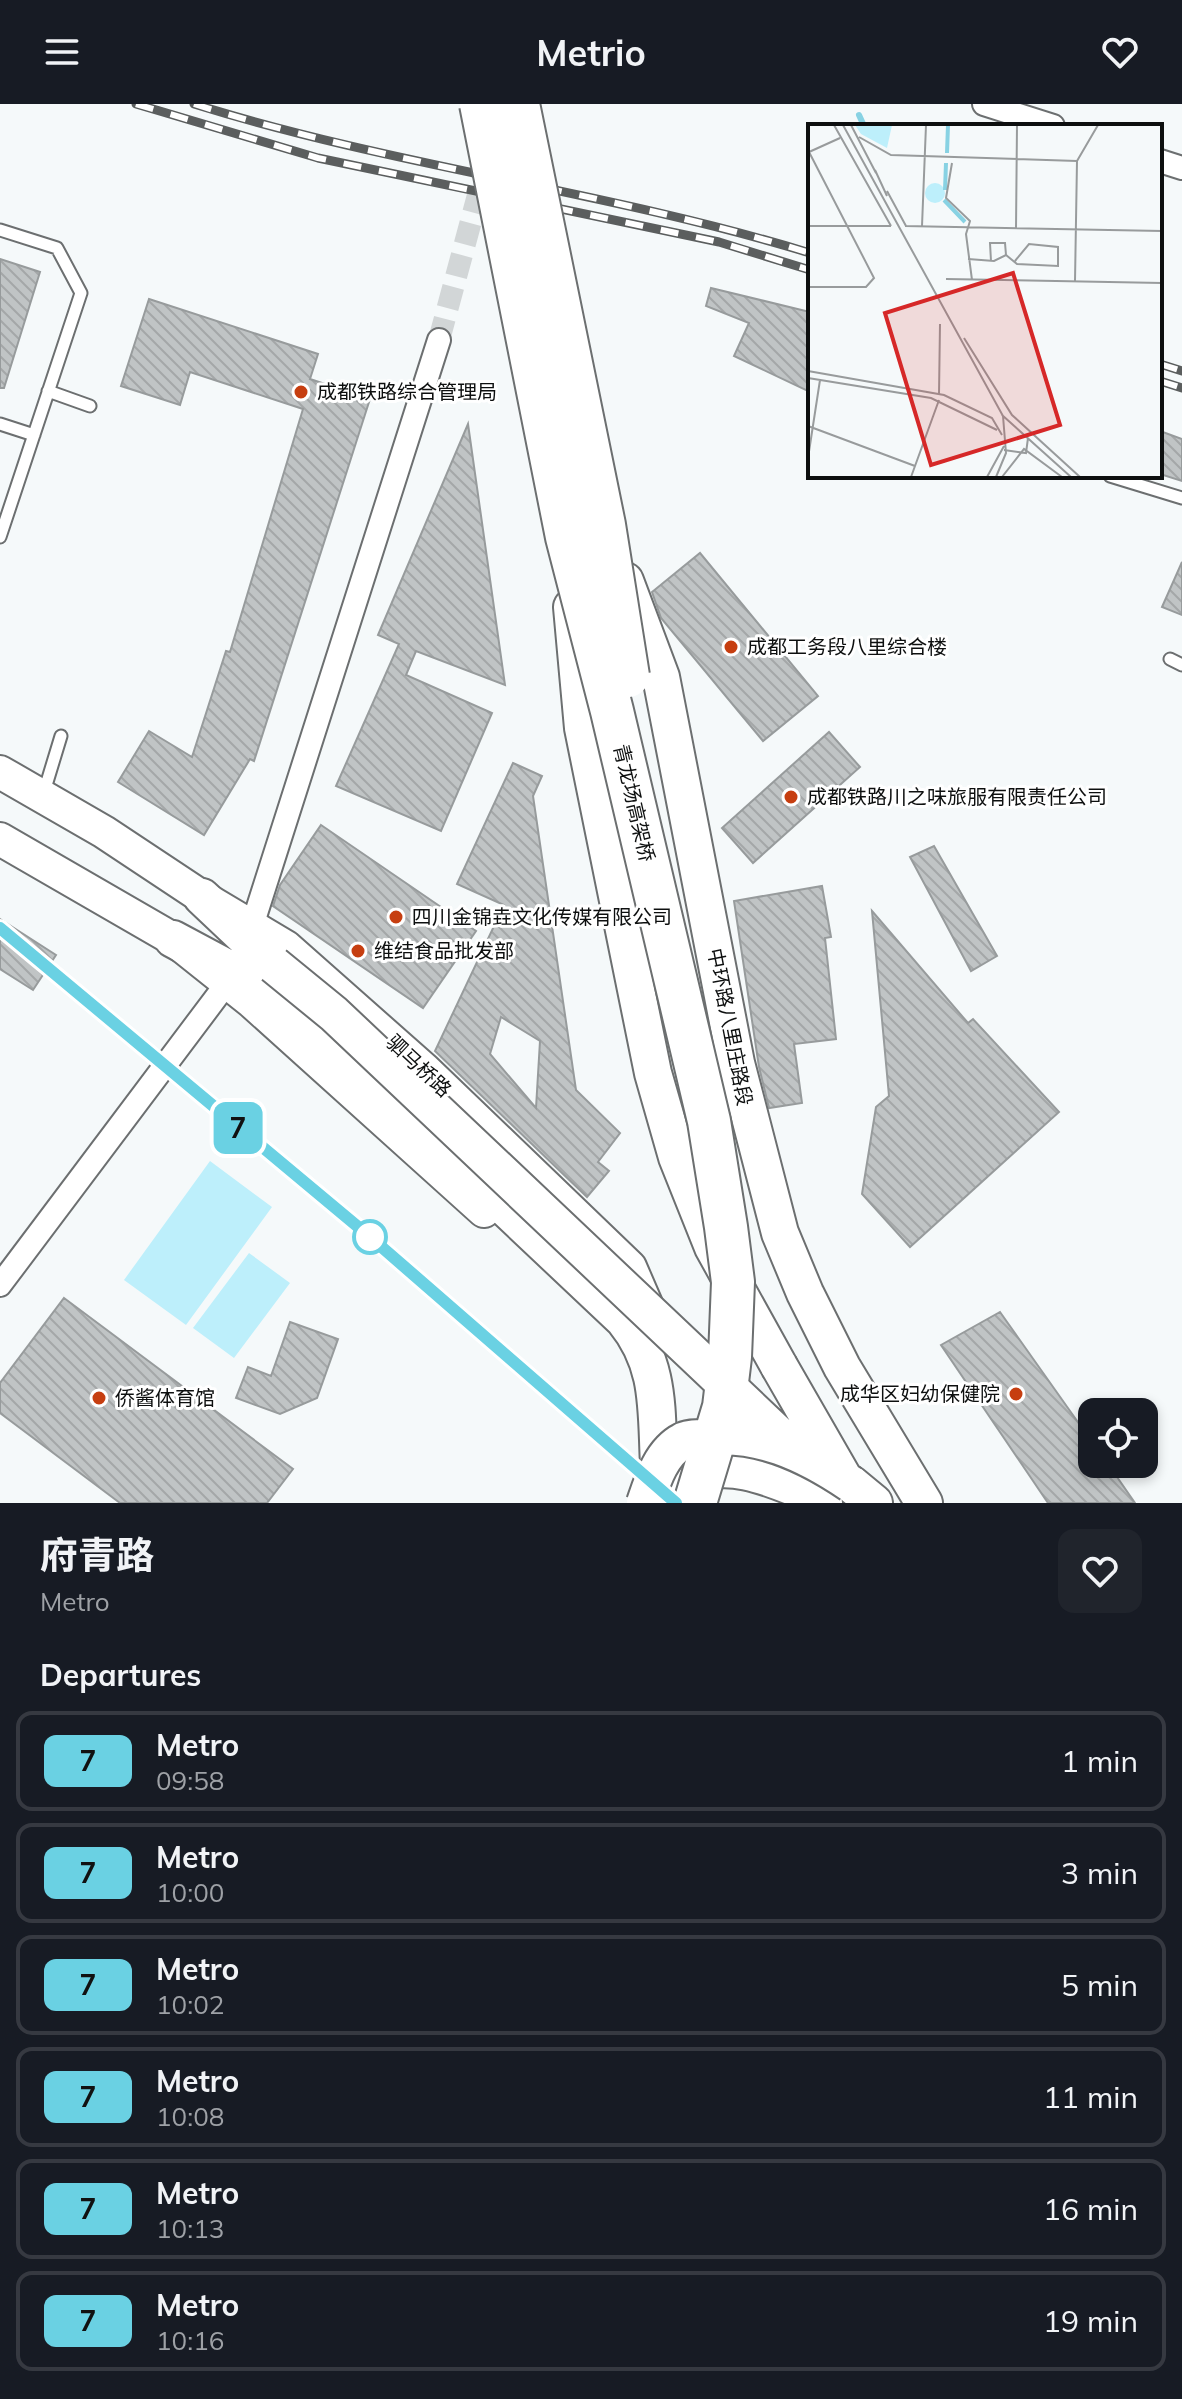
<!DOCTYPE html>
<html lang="en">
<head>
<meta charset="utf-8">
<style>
	:root { --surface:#171b24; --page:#20242c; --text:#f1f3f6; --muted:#9ea1a6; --line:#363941 }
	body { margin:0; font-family:Mulish,"Noto Sans SC",sans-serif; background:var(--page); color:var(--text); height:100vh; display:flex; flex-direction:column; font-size:30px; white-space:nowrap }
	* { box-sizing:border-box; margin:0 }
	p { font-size:26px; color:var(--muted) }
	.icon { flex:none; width:44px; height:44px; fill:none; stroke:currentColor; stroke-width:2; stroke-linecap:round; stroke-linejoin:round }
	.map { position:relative; height:1399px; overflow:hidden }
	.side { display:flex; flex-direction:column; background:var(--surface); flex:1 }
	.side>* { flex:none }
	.badge { padding:0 16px; border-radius:12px; font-size:28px; line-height:52px }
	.buttons { position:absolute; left:1078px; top:1294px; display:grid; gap:16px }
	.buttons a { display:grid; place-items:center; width:80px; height:80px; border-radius:16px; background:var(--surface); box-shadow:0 4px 12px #0003; font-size:40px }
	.map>.badge { position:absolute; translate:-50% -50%; box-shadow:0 0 0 4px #fff }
	h2 { padding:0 40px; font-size:30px; line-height:72px }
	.round { display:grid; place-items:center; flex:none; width:84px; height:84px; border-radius:16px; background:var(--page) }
	.overview { display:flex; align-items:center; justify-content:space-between; height:136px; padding:0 40px }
	h1 { font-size:38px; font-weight:700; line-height:60px }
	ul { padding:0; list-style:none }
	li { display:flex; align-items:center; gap:24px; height:100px; margin:0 16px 12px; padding:0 24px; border:4px solid var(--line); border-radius:16px }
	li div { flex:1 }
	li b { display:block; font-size:30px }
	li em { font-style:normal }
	li .badge { min-width:88px; font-weight:700; text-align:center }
	header { display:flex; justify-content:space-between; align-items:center; height:104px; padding:0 40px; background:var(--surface); font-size:36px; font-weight:700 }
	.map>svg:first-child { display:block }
	.garden { fill:#bdeffb }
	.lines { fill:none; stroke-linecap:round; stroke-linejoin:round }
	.stream { stroke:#88d2e3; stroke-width:6 }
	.building { fill:url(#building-back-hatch); stroke:#979b9c; stroke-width:2; fill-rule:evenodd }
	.street-tunnel { stroke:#d2d6d7; stroke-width:22; stroke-dasharray:22 11; stroke-linecap:butt }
	.lane-casing { stroke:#6c6f70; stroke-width:15 }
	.street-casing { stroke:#6c6f70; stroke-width:26 }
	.secondary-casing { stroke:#6c6f70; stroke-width:36 }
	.primary-casing { stroke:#6c6f70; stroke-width:40 }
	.lane { stroke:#fff; stroke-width:11 }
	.street { stroke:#fff; stroke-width:22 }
	.secondary { stroke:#fff; stroke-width:32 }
	.primary { stroke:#fff; stroke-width:36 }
	.rail-casing { stroke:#5b5e5e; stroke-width:9 }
	.rail { stroke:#fff; stroke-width:6; stroke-dasharray:18; stroke-linecap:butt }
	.primary-bridge-casing { stroke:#6c6f70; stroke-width:40; stroke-linecap:butt }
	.highway-bridge-casing { stroke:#6c6f70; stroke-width:46; stroke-linecap:butt }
	.primary-bridge { stroke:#fff; stroke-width:36 }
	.highway-bridge { stroke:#fff; stroke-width:42 }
	.line-casing { stroke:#fff; stroke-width:18 }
	.line { stroke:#6ad1e3; stroke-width:12 }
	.poi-dot { fill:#c63e10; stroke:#fff; stroke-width:3 }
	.stop-dot { fill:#fff; stroke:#6ad1e3; stroke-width:4 }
	.labels { text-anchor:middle; stroke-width:6; stroke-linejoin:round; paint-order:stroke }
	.poi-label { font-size:20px; fill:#0d0f0f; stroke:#fff; text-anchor:start }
	.street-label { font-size:20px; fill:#0d0f0f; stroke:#fff }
	.inset-river { fill:none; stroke:#88d2e3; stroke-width:4 }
	.inset-road { fill:none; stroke:#989b9c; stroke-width:2 }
	.view { fill:#d62828; fill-opacity:0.15; stroke:#d62828; stroke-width:4 }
	.inset-edge { fill:none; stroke:#0d0f0f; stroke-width:4 }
</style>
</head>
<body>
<header><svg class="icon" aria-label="menu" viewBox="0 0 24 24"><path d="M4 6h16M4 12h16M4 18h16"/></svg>Metrio<svg class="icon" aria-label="heart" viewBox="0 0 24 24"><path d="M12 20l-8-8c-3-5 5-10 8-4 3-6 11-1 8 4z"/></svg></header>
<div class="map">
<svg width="1182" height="1399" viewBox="0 0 1182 1399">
	<defs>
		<pattern id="building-back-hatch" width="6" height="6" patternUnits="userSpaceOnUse" patternTransform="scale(2)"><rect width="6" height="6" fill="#c0c4c5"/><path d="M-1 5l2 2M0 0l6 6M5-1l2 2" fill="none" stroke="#a4a7a8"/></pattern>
	</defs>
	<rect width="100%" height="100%" fill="#f5f9fa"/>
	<path class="garden" d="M 210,1057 L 272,1103 L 186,1221 L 124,1176 Z
		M 249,1149 L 290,1179 L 234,1254 L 193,1224 Z"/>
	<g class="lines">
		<path class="stream" d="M 859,11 L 864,22"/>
	</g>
	<path class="building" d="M 0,155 L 40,168 L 4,284 L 0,284 Z
		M 711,184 L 810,208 L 810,288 L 734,252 L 749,219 L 706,202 Z
		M 149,195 L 318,250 L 310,275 L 370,295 L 254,657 L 250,655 L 204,731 L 118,678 L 149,627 L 192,653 L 226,547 L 230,548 L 303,305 L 190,268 L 180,301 L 121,282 Z
		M 468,320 L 505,581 L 416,547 L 406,571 L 492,609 L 441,727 L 336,682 L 399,540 L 378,531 Z
		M 1160,327 L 1182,335 L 1182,377 L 1160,370 Z
		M 700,449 L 818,592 L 763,637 L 661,514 L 652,488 Z
		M 1182,458 L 1182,511 L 1162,503 Z
		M 829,628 L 860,663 L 753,759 L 722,724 Z
		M 513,659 L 542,672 L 533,692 L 576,986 L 620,1029 L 598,1058 L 609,1067 L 587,1093 L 435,947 L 504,801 L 457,780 ZM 501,913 L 540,937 L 536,1004 L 490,950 Z
		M 321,721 L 476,827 L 423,904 L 273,802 L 280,781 Z
		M 934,742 L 997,852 L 971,867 L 910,753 Z
		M 822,782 L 831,833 L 825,834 L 836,935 L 794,940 L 802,999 L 769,1004 L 759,963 L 734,797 Z
		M 872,807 L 968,919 L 973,915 L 1059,1008 L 910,1143 L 862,1090 L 876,1003 L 889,992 Z
		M 0,815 L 56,851 L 33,886 L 0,865 Z
		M 64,1194 L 293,1365 L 267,1399 L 120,1399 L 0,1309 L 0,1279 Z
		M 1000,1208 L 1092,1338 L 1092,1360 L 1108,1360 L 1135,1399 L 1048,1399 L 941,1241 Z
		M 290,1218 L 338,1235 L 317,1294 L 280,1310 L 236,1294 L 248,1263 L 271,1272 Z"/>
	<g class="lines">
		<path class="street-tunnel" d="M 439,236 L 485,65"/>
		<defs>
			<path id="lane" d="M 0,126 L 57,144 L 81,189 L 0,433
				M 48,287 L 90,302
				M 0,320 L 34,331
				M 1110,372 L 1182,394
				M 1170,555 L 1182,561
				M 44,688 L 61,632"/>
			<path id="street" d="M 984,0 L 1053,22
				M 1160,57 L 1182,64
				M 252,822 L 439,236
				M 0,1181 L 227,879"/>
			<path id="secondary" d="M 0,668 L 104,728 L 202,793 L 286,843 L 425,966 L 630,1163 L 649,1207
				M 0,735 L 173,835 L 252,898 L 484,1107
				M 657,1351 L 667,1399
				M 684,1377 C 731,1352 781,1381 826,1399"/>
			<path id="primary" d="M 625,477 L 661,573 L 736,959 L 780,1129 L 805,1189 L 842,1263 L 924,1399
				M 572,503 L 583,624 L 653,969 L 677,1053 L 713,1143 L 779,1262
				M 202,793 L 274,861
				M 173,835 L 257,880 L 318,927 L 624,1216 C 661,1261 656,1306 659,1361
				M 851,1380 L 874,1399"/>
		</defs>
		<use href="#lane" class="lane-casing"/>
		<use href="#street" class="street-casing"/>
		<use href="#secondary" class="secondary-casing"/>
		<use href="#primary" class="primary-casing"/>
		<use href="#lane" class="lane"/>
		<use href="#street" class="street"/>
		<use href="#secondary" class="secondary"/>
		<use href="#primary" class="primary"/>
		<defs>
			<path id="rail" d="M 136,0 L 318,54 L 719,138 L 810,166
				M 194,0 C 396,63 608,87 810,149
				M 1160,260 L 1182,267
				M 1160,277 L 1182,284"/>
		</defs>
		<use href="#rail" class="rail-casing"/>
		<use href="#rail" class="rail"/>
		<defs>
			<path id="primary-bridge" d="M 274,861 L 334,910 L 799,1350
				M 779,1262 L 844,1375
				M 645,1399 C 652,1378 661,1348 683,1337 C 687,1334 696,1334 701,1334 C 755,1325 807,1350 851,1380"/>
			<path id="highway-bridge" d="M 481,0 L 567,433 L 612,607 L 709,1017 L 726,1123 L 733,1178 L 730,1253 L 724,1303 L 695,1399
				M 518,0 L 604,421 L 628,572"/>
		</defs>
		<use href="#primary-bridge" class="primary-bridge-casing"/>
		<use href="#highway-bridge" class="highway-bridge-casing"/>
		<use href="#primary-bridge" class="primary-bridge"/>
		<use href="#highway-bridge" class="highway-bridge"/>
	</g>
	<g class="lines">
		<defs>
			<path id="line" d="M 0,824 L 369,1132 L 676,1399"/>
		</defs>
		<use href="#line" class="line-casing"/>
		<use href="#line" class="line"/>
	</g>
	<g class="poi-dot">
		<circle cx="301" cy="288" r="8"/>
		<circle cx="731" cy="543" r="8"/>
		<circle cx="791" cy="693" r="8"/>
		<circle cx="396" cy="813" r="8"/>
		<circle cx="358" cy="847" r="8"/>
		<circle cx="1016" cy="1290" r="8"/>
		<circle cx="99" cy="1294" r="8"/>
	</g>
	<circle class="stop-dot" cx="370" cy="1133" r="16"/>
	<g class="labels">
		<g class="poi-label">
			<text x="317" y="295">成都铁路综合管理局</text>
			<text x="747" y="550">成都工务段八里综合楼</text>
			<text x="807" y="700">成都铁路川之味旅服有限责任公司</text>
			<text x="412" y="820">四川金锦垚文化传媒有限公司</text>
			<text x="374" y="854">维结食品批发部</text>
			<text x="1000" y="1297" text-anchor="end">成华区妇幼保健院</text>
			<text x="115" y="1301">侨酱体育馆</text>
		</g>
		<g class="street-label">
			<text transform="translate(634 699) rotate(77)" y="7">青龙场高架桥</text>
			<text transform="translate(730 923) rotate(79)" y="7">中环路八里庄路段</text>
			<text transform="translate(419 962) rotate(43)" y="7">驷马桥路</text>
		</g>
	</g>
	<g transform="translate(808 20)">
		<rect width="354" height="354" fill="#f5f9fa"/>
		<path d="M 47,1 L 84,1 L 79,24 L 53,10 Z" fill="#bdeffb"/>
		<path d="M117 69a10 10 0 1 1 20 0a10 10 0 1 1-20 0Z" fill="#bdeffb"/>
		<path class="inset-river" d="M 139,29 L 140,1M 137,66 L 138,39M 136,76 L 157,98"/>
		<path class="inset-road" d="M 26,1 L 83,102M 35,1 L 195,292 L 198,329 L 188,353M 43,1 L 68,49M 51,13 L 83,31 L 269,37M 0,26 L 66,154 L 58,163 L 0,163M 1,28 L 32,14M 144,39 L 138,74 L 162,97 L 158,110 L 164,156M 67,46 L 79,72M 79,67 L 98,102M 0,102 L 83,102M 97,102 L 354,107M 114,102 L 118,1M 208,104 L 209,1M 160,135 L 186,137 L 198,131 L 209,140 L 250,142 L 250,123 L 221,120 L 207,137M 183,137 L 182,119 L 197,119 L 198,131M 138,155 L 354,159M 267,157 L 269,37 L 290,1M 156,214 L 204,291 L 272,353M 0,247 L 136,271 L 184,294 L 194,311M 0,254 L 123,274 L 189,306M 131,270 L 132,200M 194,291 L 263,353M 0,302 L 107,342M 196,326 L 218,329 L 220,314M 0,334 L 12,256M 103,353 L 131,276M 179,353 L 196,322M 194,353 L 216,325 L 254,353"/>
		<path class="view" d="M 205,149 L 252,301 L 123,341 L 77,189 Z"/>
		<rect width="354" height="354" class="inset-edge"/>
	</g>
</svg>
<div class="buttons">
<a><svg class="icon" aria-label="locate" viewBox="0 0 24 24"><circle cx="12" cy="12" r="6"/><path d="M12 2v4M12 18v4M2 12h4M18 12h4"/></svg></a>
</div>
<b class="badge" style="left:238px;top:1024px;background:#6ad1e3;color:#111">7</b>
</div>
<section class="side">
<div class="overview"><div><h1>府青路</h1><p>Metro</p></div><a class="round"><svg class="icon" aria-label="heart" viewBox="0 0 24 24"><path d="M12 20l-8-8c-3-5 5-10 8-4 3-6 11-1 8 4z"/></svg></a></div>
<h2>Departures</h2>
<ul>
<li><span class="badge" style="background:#6ad1e3;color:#111">7</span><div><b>Metro</b><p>09:58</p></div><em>1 min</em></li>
<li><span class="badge" style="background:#6ad1e3;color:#111">7</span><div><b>Metro</b><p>10:00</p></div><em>3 min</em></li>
<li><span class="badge" style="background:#6ad1e3;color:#111">7</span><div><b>Metro</b><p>10:02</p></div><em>5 min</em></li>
<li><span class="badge" style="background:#6ad1e3;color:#111">7</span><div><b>Metro</b><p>10:08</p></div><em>11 min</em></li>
<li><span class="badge" style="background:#6ad1e3;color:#111">7</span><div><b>Metro</b><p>10:13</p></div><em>16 min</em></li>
<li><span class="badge" style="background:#6ad1e3;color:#111">7</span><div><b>Metro</b><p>10:16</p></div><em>19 min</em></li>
</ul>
</section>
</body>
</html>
